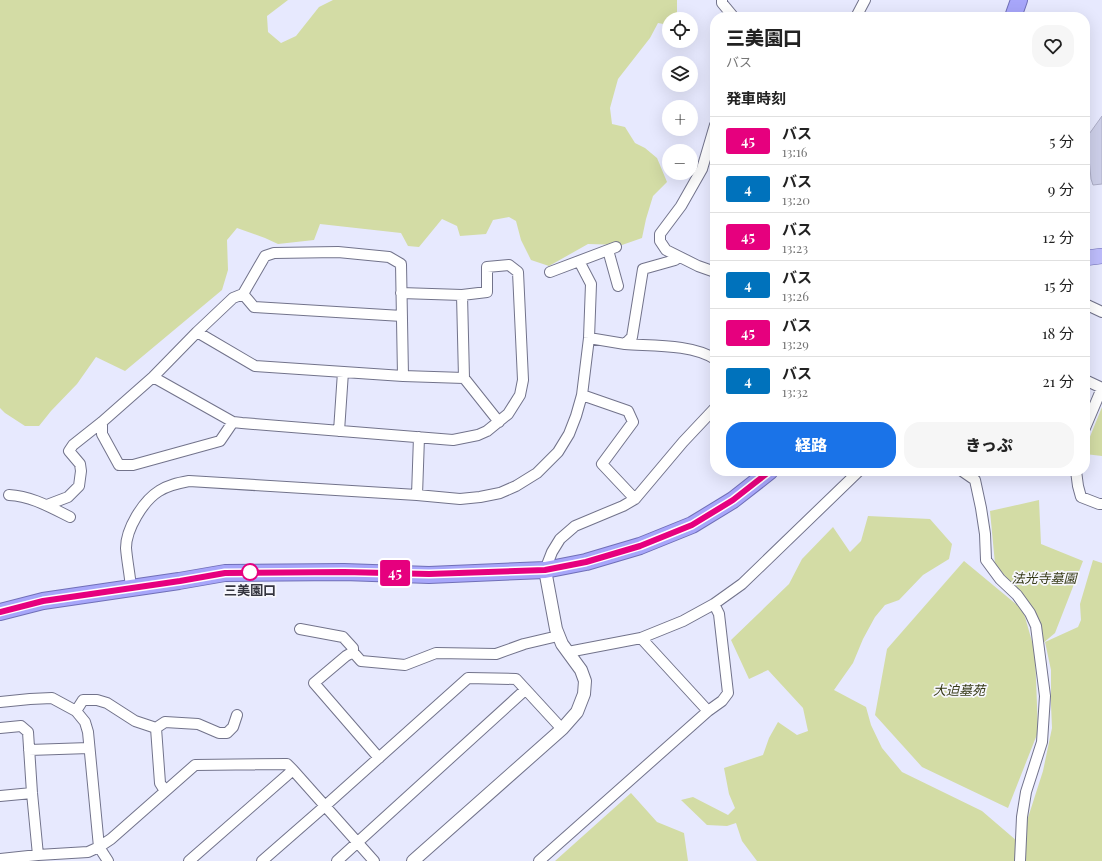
<!DOCTYPE html>
<html lang="ja">
<head>
<meta charset="utf-8">
<style>
	:root { --surface:#fff; --page:#f6f6f6; --text:#222; --muted:#767676; --line:#e0e0e0; --accent:#1a73e8 }
	body { margin:0; font-family:"Playfair Display","Noto Sans JP",serif; background:var(--page); color:var(--text); height:100vh; display:flex; flex-direction:column; font-size:15px; white-space:nowrap }
	* { box-sizing:border-box; margin:0 }
	p { font-size:13px; color:var(--muted) }
	.icon { flex:none; width:22px; height:22px; fill:none; stroke:currentColor; stroke-width:2; stroke-linecap:round; stroke-linejoin:round }
	.map { position:relative; flex:1; overflow:hidden }
	.details { position:absolute; left:710px; top:12px; width:380px; height:464px; display:flex; flex-direction:column; background:var(--surface); border-radius:16px; box-shadow:0 4px 16px #0002 }
	.details>* { flex:none }
	.badge { padding:0 8px; border-radius:3px; font-size:14px; line-height:26px }
	.controls { position:absolute; left:662px; top:12px; display:grid; gap:8px }
	.controls a { display:grid; place-items:center; width:36px; height:36px; border-radius:50%; background:var(--surface); box-shadow:0 4px 16px #0002; font-size:20px }
	.map>.badge { position:absolute; translate:-50% -50%; box-shadow:0 0 0 2px #fff }
	h2 { padding:0 16px; font-size:15px; line-height:36px }
	.round { display:grid; place-items:center; flex:none; width:42px; height:42px; border-radius:16px; background:var(--page) }
	.headline { display:flex; align-items:center; justify-content:space-between; height:68px; padding:0 16px }
	h1 { font-size:19px; font-weight:800; line-height:30px }
	.action { display:flex; gap:8px; margin-top:auto; padding:8px 16px }
	.action a { flex:1; height:46px; border-radius:16px; background:var(--accent); color:#fff; font-size:16px; font-weight:800; line-height:46px; text-align:center }
	.action a+a { background:var(--page); color:var(--text) }
	ul { padding:0; list-style:none }
	li { display:flex; align-items:center; gap:12px; height:48px; padding:0 16px; border-top:1px solid var(--line) }
	li div { flex:1 }
	li b { display:block; font-size:15px }
	li em { font-style:normal }
	li .badge { min-width:44px; font-weight:700; text-align:center }
	.map>svg:first-child { display:block }
	.green { fill:#d3dca5 }
	.building { fill:#cdcfe9; stroke:#adaec7 }
	.lines { fill:none; stroke-linecap:round; stroke-linejoin:round }
	.minor-casing { stroke:#72738b; stroke-width:12 }
	.tertiary-casing { stroke:#72738b; stroke-width:14 }
	.primary-casing { stroke:#706fb8; stroke-width:16 }
	.trunk-casing { stroke:#706fb8; stroke-width:18 }
	.minor { stroke:#fff; stroke-width:10 }
	.tertiary { stroke:#fff; stroke-width:12 }
	.primary { stroke:#bdbcfb; stroke-width:15 }
	.trunk { stroke:#a7a6fa; stroke-width:16 }
	.line-casing { stroke:#fff; stroke-width:9 }
	.line { stroke:#e6007e; stroke-width:6 }
	.stop-dot { fill:#fff; stroke:#e6007e; stroke-width:2 }
	.labels { text-anchor:middle; stroke-width:3.5; stroke-linejoin:round; paint-order:stroke }
	.park-label { font-size:13px; font-style:italic; fill:#373b18; stroke:#f7f7fd }
	.stop-label { font-size:13px; font-weight:bold; fill:#34343e; stroke:#f7f7fd }
</style>
</head>
<body>
<div class="map">
<svg width="1102" height="861" viewBox="0 0 1102 861">
	<rect width="100%" height="100%" fill="#e7e9fe"/>
	<path class="green" d="M 0,0 L 288,0 L 267,16 L 268,32 L 281,43 L 296,36 L 319,7 L 333,0 L 677,0 L 677,19 L 669,19 L 669,25 L 658,23 L 650,38 L 618,79 L 610,108 L 612,124 L 625,127 L 635,143 L 645,148 L 657,158 L 660,165 L 667,182 L 653,196 L 646,219 L 642,238 L 622,245 L 588,244 L 549,266 L 531,260 L 521,240 L 516,221 L 509,217 L 493,220 L 486,234 L 460,236 L 457,226 L 442,219 L 419,247 L 408,246 L 401,233 L 320,224 L 314,240 L 278,244 L 265,238 L 237,228 L 227,240 L 228,270 L 222,290 L 125,371 L 96,357 L 77,384 L 51,411 L 39,426 L 25,426 L 5,413 L 0,408 Z
		M 1102,407 L 1102,456 L 1085,454 L 1085,449 Z
		M 1039,500 L 1041,544 L 1083,561 L 1055,633 L 1042,644 L 1017,590 L 995,564 L 990,511 Z
		M 868,516 L 930,519 L 952,544 L 949,559 L 923,575 L 899,600 L 885,605 L 875,617 L 863,639 L 853,663 L 834,690 L 866,707 L 871,725 L 882,748 L 902,772 L 982,811 L 1017,841 L 1025,827 L 1043,771 L 1052,728 L 1051,705 L 1051,670 L 1045,642 L 1078,627 L 1081,620 L 1080,604 L 1093,560 L 1102,563 L 1102,861 L 757,861 L 742,841 L 736,823 L 727,826 L 707,825 L 681,800 L 693,797 L 728,815 L 735,808 L 729,794 L 724,768 L 763,755 L 769,738 L 778,722 L 797,735 L 808,731 L 803,708 L 768,670 L 749,679 L 731,640 L 789,584 L 802,559 L 833,527 L 850,552 L 861,541 Z
		M 964,561 L 1023,610 L 1035,652 L 1038,732 L 1008,808 L 922,767 L 875,715 L 887,649 Z
		M 631,793 L 657,822 L 684,833 L 688,861 L 555,861 Z"/>
	<path class="building" d="M 1102,116 L 1102,184 L 1093,185 L 1091,179 L 1087,137 Z"/>
	<g class="lines">
		<defs>
			<path id="minor" d="M 722,0 L 722,3 L 732,15 L 731,17
				M 856,17 L 865,0
				M 715,125 L 702,169 L 681,206 L 660,234 L 660,241 L 666,250 L 698,266 L 715,272
				M 608,250 L 618,286
				M 550,272 L 616,247
				M 243,294 L 254,307 L 402,316
				M 462,295 L 464,378
				M 1085,304 L 1102,312
				M 197,332 L 255,366 L 403,376 L 464,378 L 499,422
				M 589,338 L 625,344 L 632,337 L 643,269 L 675,260 L 679,257
				M 625,344 C 652,346 692,344 715,359
				M 153,377 L 233,422 L 242,423 L 453,440 L 478,435 L 487,431 L 508,414 L 520,395 L 523,380 L 518,272 L 509,265 L 487,267 L 487,292 L 462,295 L 401,293
				M 1085,380 L 1102,388
				M 582,395 L 628,411 L 633,422 L 602,464 L 635,499
				M 102,422 L 102,434 L 119,465 L 133,465 L 220,441 L 233,422
				M 1085,428 L 1102,388
				M 339,431 L 343,372
				M 962,471 L 975,480 L 981,508 L 985,534 L 986,560 L 1000,579 L 1017,595 L 1030,613 L 1036,626 L 1045,696 L 1042,742 L 1026,792 L 1022,817 L 1020,861
				M 1076,471 L 1078,486 L 1081,497 L 1099,504 L 1102,504
				M 9,495 C 31,496 50,507 70,517
				M 417,495 L 419,437
				M 47,505 L 68,497 L 79,486 L 81,471 L 80,464 L 69,451 L 73,445 L 102,422 L 153,377 L 197,332 L 233,298 L 243,294 L 265,256 L 274,253 L 338,252 L 389,257 L 401,264 L 403,376
				M 545,570 L 552,552 L 560,539 L 575,526 L 623,506 L 635,499 L 683,442 L 715,408
				M 131,588 C 130,575 127,561 126,548 C 126,529 143,501 159,491 C 168,485 178,483 189,481 L 417,495 L 460,499 L 480,497 L 500,493 L 516,486 L 537,473 L 558,452 L 569,434 L 576,416 L 582,395 L 589,338 L 591,284 L 579,261
				M 300,629 L 343,637 L 353,648 L 353,652
				M 641,638 L 708,711
				M 568,652 L 641,638 L 683,621 L 714,604 L 742,584 L 859,471
				M 0,702 L 30,699 L 52,698 L 76,711 L 85,722 L 88,732 L 99,847 L 108,861
				M 76,711 L 83,700 L 97,700 L 107,703 L 135,721 L 156,728 L 160,783 L 165,791
				M 0,728 L 21,726 L 28,732 L 32,793 L 38,855
				M 156,728 L 165,722 L 198,724 L 219,733 L 227,733 L 233,727 L 237,715
				M 29,750 L 89,748
				M 379,758 L 314,683 L 346,656 L 353,652 L 361,661 L 405,665 L 436,653 L 496,654 L 524,644 L 558,636
				M 0,796 L 32,793
				M 0,859 L 38,855 L 88,852 L 99,847 L 111,839 L 195,765 L 287,764 L 293,770 L 374,861
				M 189,861 L 293,770
				M 262,861 L 325,806 L 468,678 L 516,679 L 562,729
				M 337,861 L 525,690
				M 539,861 L 708,711 L 722,701 L 728,693 L 719,614 L 714,604"/>
			<path id="tertiary" d="M 413,861 L 562,729 L 577,712 L 584,694 L 585,681 L 581,670 L 562,644 L 556,629 L 545,570"/>
			<path id="primary" d="M 1085,258 L 1102,256"/>
			<path id="trunk" d="M 1013,17 L 1019,0
				M 0,612 L 43,601 L 179,581 L 225,573 L 344,572 L 429,575 L 545,570 L 586,562 L 640,546 L 692,525 L 733,500 L 770,471"/>
		</defs>
		<use href="#minor" class="minor-casing"/>
		<use href="#tertiary" class="tertiary-casing"/>
		<use href="#primary" class="primary-casing"/>
		<use href="#trunk" class="trunk-casing"/>
		<use href="#minor" class="minor"/>
		<use href="#tertiary" class="tertiary"/>
		<use href="#primary" class="primary"/>
		<use href="#trunk" class="trunk"/>
	</g>
	<g class="lines">
		<defs>
			<path id="line" d="M 0,612 L 43,601 L 180,581 L 225,573 L 344,572 L 429,574 L 545,570 L 586,562 L 640,546 L 692,525 L 733,500 L 770,471"/>
		</defs>
		<use href="#line" class="line-casing"/>
		<use href="#line" class="line"/>
	</g>
	<circle class="stop-dot" cx="250" cy="572" r="8"/>
	<g class="labels">
		<g class="park-label">
			<text x="1044" y="583">法光寺墓園</text>
			<text x="959" y="695">大迫墓苑</text>
		</g>
		<g class="stop-label">
			<text x="250" y="595">三美園口</text>
		</g>
	</g>
</svg>
<div class="controls">
<a><svg class="icon" aria-label="locate" viewBox="0 0 24 24"><circle cx="12" cy="12" r="6"/><path d="M12 2v4M12 18v4M2 12h4M18 12h4"/></svg></a>
<a><svg class="icon" aria-label="layers" viewBox="0 0 24 24"><path d="M12 4l9 5-9 5-9-5zM3 14l9 5 9-5"/></svg></a>
<a>+</a>
<a>−</a>
</div>
<b class="badge" style="left:395px;top:573px;background:#e6007e;color:#fff">45</b>
<section class="details">
<div class="headline"><div><h1>三美園口</h1><p>バス</p></div><a class="round"><svg class="icon" aria-label="heart" viewBox="0 0 24 24"><path d="M12 20l-8-8c-3-5 5-10 8-4 3-6 11-1 8 4z"/></svg></a></div>
<h2>発車時刻</h2>
<ul>
<li><span class="badge" style="background:#e6007e;color:#fff">45</span><div><b>バス</b><p>13:16</p></div><em>5 分</em></li>
<li><span class="badge" style="background:#0072bc;color:#fff">4</span><div><b>バス</b><p>13:20</p></div><em>9 分</em></li>
<li><span class="badge" style="background:#e6007e;color:#fff">45</span><div><b>バス</b><p>13:23</p></div><em>12 分</em></li>
<li><span class="badge" style="background:#0072bc;color:#fff">4</span><div><b>バス</b><p>13:26</p></div><em>15 分</em></li>
<li><span class="badge" style="background:#e6007e;color:#fff">45</span><div><b>バス</b><p>13:29</p></div><em>18 分</em></li>
<li><span class="badge" style="background:#0072bc;color:#fff">4</span><div><b>バス</b><p>13:32</p></div><em>21 分</em></li>
</ul>
<div class="action"><a>経路</a><a>きっぷ</a></div>
</section>
</div>
</body>
</html>
